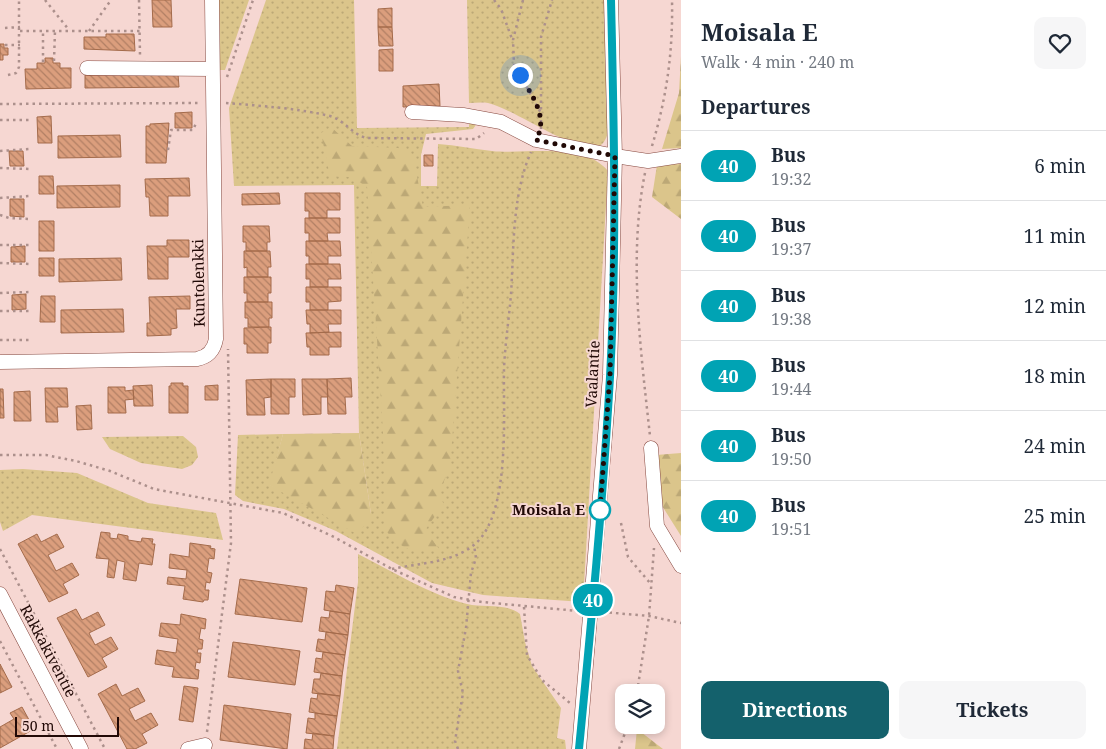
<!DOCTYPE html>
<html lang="en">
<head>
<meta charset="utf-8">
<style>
	:root { --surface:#fff; --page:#f6f6f7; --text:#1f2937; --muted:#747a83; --line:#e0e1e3; --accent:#14616c }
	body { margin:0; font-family:"Noto Serif",serif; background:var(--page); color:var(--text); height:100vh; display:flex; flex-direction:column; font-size:19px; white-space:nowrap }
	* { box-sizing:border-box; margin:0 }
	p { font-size:16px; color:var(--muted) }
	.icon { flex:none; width:28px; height:28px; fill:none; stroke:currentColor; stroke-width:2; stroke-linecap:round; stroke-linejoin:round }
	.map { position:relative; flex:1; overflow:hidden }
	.details { display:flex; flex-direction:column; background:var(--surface); width:425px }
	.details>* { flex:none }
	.badge { padding:0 10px; border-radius:16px; font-size:18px; line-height:32px }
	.controls { position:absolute; left:615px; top:684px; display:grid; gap:10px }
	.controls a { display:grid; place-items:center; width:50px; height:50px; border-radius:10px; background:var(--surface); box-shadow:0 2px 8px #0003; font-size:25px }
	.scale { position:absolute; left:15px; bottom:12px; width:104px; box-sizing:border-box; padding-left:5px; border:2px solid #210906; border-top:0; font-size:14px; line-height:18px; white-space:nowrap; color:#210906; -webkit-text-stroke:4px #f6d7d2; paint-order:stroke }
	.you { position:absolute; width:25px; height:25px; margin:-12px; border:4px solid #fff; border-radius:50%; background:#1a73e8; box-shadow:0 0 0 8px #1a73e833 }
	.map>.badge { position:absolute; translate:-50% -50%; box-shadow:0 0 0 2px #fff }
	h2 { padding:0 20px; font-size:19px; line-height:45px }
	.round { display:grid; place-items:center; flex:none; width:52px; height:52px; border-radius:10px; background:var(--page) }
	.headline { display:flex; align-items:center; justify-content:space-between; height:85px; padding:0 20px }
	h1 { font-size:24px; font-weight:700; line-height:38px }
	.cta { display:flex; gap:10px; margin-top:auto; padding:10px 20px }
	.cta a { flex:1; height:58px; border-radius:10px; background:var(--accent); color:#fff; font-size:20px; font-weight:700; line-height:58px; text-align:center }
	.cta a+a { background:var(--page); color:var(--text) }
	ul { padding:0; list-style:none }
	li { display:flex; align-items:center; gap:15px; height:70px; padding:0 20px; border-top:1px solid var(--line) }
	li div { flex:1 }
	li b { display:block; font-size:19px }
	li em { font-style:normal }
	li .badge { min-width:55px; font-weight:700; text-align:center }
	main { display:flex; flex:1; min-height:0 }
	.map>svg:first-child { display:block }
	.grass { fill:url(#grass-dots) }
	.forest { fill:url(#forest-firs) }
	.building { fill:url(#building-back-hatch); stroke:#a46b4b }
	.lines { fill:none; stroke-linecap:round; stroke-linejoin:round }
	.minor-casing { stroke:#86483f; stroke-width:15 }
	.path { stroke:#ac908c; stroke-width:2.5; stroke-dasharray:2.5 4; stroke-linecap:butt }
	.minor { stroke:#fff; stroke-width:14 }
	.line-casing { stroke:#fff; stroke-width:11 }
	.line { stroke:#00a3b4; stroke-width:8 }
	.walk { stroke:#210906; stroke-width:5; stroke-dasharray:0 9 }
	.stop-dot { fill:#fff; stroke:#00a3b4; stroke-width:2.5 }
	.labels { text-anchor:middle; stroke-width:4; stroke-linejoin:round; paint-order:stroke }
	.street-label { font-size:15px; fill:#210906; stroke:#f6d7d2 }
	.stop-label { font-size:15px; font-weight:bold; fill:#210906; stroke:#f6d7d2; text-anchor:end }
</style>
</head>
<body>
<main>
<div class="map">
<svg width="681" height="749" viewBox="0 0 681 749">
	<defs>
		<pattern id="grass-dots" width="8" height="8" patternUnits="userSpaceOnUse" patternTransform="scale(1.25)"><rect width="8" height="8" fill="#dbc58b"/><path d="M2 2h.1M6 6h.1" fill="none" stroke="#bca876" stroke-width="1.8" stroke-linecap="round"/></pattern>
		<pattern id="forest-firs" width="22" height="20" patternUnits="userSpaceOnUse" patternTransform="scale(1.25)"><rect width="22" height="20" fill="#dbc58b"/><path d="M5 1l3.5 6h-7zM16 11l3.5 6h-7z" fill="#bca876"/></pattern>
		<pattern id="building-back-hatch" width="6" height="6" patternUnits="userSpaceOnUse" patternTransform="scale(1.25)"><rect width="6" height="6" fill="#db9e7d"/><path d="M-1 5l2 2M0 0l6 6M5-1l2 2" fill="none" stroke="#b17f64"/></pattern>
	</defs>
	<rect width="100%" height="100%" fill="#f6d7d2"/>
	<path class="grass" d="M 219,0 L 249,0 L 225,70 L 220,70 Z
		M 266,0 L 354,0 L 357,128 L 469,127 L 469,121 L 478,122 L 473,129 L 426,134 L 421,155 L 421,186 L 437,186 L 438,144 C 456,145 474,149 492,151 C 526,155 583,141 608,171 L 583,602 L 483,595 L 432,583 L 336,531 L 284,509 L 243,501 L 235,495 L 238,435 L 283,434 L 270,485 L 300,501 L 371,514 L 359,433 L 354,185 L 234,186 L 229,108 Z
		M 467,0 L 606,0 L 608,133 C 606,139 603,146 596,147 C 569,150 518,111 488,103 C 482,102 475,103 469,103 Z
		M 183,436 L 196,447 L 198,457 L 192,465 L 182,469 L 141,463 L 110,449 L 102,437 Z
		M 23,469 L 77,473 L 148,503 L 216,513 L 223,540 L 32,515 L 3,531 L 0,522 L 0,470 Z
		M 358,554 C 394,572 428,594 467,604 C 483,608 507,603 520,614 L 525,642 L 532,666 L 561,708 L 557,738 L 565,740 L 566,749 L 337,749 L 358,582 Z"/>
	<path class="forest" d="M 681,56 L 681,148 L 662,149 L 679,93 Z
		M 331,127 L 352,146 L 398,148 L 413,156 L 423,207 L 470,205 L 450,467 L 438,495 L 444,504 L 425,530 L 439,549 C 412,553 405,552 386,531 L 383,432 L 367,186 L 349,177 L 330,176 L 321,133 Z
		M 681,164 L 681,219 L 652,197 L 657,165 Z
		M 359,433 L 371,514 L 367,524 L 355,533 L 269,485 L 283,434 Z
		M 681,453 L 681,536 L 654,493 L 656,455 Z
		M 637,729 L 663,749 L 635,749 Z"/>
	<path class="building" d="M 152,0 L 171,0 L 172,27 L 153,27 Z
		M 392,8 L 392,27 L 378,27 L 378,9 Z
		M 378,27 L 392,27 L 393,46 L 379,46 Z
		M 106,34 L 134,34 L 135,51 L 84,49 L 84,37 L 106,37 Z
		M 0,44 L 4,44 L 4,48 L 8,48 L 8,55 L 3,55 L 3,60 L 0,60 Z
		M 393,49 L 393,71 L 379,71 L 379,50 Z
		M 45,58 L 53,58 L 53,63 L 60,63 L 60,68 L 71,68 L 71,88 L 26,89 L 25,69 L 37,69 L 37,63 L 45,63 Z
		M 178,74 L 179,87 L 85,88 L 85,75 Z
		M 439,84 L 440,106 L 403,107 L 403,86 Z
		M 192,112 L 192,128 L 175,128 L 175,113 Z
		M 51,116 L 52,143 L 38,143 L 37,117 Z
		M 169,123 L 166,163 L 146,163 L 146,126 L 150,126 L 150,124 Z
		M 120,135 L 121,157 L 58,158 L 58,136 Z
		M 9,151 L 23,151 L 24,166 L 10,166 Z
		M 424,155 L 433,155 L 433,166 L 424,166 Z
		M 39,176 L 53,176 L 54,194 L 39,194 Z
		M 189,178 L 190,196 L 168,196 L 168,216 L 150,216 L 149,197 L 146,197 L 145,179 Z
		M 120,185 L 120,207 L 57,208 L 57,186 Z
		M 279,193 L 280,204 L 242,205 L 242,194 Z
		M 305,193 L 340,193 L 340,210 L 327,210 L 327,218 L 309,218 L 309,211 L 305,211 Z
		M 10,199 L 24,199 L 24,217 L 10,216 Z
		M 305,218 L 340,218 L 340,233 L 327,233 L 328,241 L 309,241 L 309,233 L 305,233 Z
		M 39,221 L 54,221 L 54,251 L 39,251 Z
		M 243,226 L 269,226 L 270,242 L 267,242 L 267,251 L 246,251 L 246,242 L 243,242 Z
		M 167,240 L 189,240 L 189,257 L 168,257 L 168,279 L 148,279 L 147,246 L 167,246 Z
		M 306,241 L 340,241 L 341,256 L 328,256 L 328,264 L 309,264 L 309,256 L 306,256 Z
		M 25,246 L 25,262 L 11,262 L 11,247 Z
		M 244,251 L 270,251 L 271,267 L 268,267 L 268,277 L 247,277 L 247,267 L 244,268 Z
		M 39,258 L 54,258 L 54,276 L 39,276 Z
		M 121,258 L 122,280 L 59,282 L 59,259 Z
		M 306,264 L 340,264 L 341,279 L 328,279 L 328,287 L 310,287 L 310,279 L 306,279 Z
		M 244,277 L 271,277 L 271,293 L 268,293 L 268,302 L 247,302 L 247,293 L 244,293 Z
		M 306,287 L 341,287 L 341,301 L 328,302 L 328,310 L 310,310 L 310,302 L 306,302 Z
		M 26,294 L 26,309 L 12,310 L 12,295 Z
		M 41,296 L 55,296 L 55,322 L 40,322 Z
		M 190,296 L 190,309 L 176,309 L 177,328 L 171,329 L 171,335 L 147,336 L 147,323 L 150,323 L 149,297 Z
		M 245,302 L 272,302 L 272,318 L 269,318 L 269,327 L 248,327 L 248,318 L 245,318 Z
		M 123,309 L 124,332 L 61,333 L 61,310 Z
		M 306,310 L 341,310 L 341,324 L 328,324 L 329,332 L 310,333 L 310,324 L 307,324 Z
		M 271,327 L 271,343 L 268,343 L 268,353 L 247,353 L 247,344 L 244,344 L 244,328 Z
		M 341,332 L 341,347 L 329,347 L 329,355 L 310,355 L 310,347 L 307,347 L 306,333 Z
		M 351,378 L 352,397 L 345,397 L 346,414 L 328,414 L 327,379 Z
		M 271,379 L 295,379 L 295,397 L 289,397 L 289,414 L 271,414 Z
		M 271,379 L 271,397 L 264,398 L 265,415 L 247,415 L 246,380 Z
		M 302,379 L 327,379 L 328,397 L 321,397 L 321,414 L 303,415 Z
		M 171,383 L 183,383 L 183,386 L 188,386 L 188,413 L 169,413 L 169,386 L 171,386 Z
		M 152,385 L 153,406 L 134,406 L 133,386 Z
		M 218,385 L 218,400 L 205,400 L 205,386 Z
		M 108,387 L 125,387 L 125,391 L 133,390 L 134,399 L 125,400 L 126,413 L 108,413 Z
		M 45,388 L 67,388 L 68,407 L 57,407 L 58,422 L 46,422 Z
		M 0,389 L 3,389 L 4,418 L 0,418 Z
		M 30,391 L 31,421 L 14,421 L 14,392 Z
		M 91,405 L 92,429 L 77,430 L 76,406 Z
		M 101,532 L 110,533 L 110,538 L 117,539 L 118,534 L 128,536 L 128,540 L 141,542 L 142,538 L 153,539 L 152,544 L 155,544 L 152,565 L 139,563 L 136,581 L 123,579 L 125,562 L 117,560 L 114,578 L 107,577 L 109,559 L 96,558 Z
		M 37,534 L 41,542 L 57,534 L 64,547 L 48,555 L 56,571 L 72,563 L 79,575 L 63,584 L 68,593 L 49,602 L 18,544 Z
		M 190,543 L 211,546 L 210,548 L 215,549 L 214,559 L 209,558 L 207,572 L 212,573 L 210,583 L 206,582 L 205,590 L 209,590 L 208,600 L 204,600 L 203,602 L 183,599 L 185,586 L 167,584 L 168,577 L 186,579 L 187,570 L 169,568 L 170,554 L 189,557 Z
		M 240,579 L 307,588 L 302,622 L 235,614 Z
		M 336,585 L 354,588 L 350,614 L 324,610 L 326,591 L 335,592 Z
		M 76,609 L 82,620 L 98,612 L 105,625 L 89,633 L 95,645 L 111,637 L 118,649 L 102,658 L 107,667 L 88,677 L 57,618 Z
		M 330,611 L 350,614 L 348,635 L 319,631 L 321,617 L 329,618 Z
		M 181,614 L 206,619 L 205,629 L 201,628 L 199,639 L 203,640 L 202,649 L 198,649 L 197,653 L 201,653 L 200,663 L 196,662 L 195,669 L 199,670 L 198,679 L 172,677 L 174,667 L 155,664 L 157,650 L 176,653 L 178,639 L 159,636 L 161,623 L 180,625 Z
		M 326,632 L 348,635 L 345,655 L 316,651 L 318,639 L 325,640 Z
		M 233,642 L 300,651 L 295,685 L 228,677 Z
		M 323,652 L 345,655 L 342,676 L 314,672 L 316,658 L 322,659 Z
		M 0,664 L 12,687 L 0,693 Z
		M 321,673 L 342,676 L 340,696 L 312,693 L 314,679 L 320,679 Z
		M 116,684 L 122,696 L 138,688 L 145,701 L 129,709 L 135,721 L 151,713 L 158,725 L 142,734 L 147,743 L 135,749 L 127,749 L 98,694 Z
		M 184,686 L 198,688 L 193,722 L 179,720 Z
		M 318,693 L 340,696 L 337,716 L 309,712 L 311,698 L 317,699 Z
		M 224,705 L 291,714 L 287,749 L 220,740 Z
		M 22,707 L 34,729 L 0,748 L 0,727 L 14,719 L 10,713 Z
		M 315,713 L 337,716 L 334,736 L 306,733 L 308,718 L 315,719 Z
		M 313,733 L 334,736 L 333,749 L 304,749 L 305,739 L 312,740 Z"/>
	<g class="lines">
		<defs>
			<path id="minor" d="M 87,68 L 212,69
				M 412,112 L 463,115 L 501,122 L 536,140 L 615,156 L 648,161 L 681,156
				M 0,362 L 197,359 C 208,357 214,350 216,339 L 212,0
				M 651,448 L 657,526 L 681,566
				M 0,594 L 81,749
				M 188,749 L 205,745
				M 579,749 L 610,375 L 615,156 L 611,0"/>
		</defs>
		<use href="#minor" class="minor-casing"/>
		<path class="path" d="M 45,0 L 69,30
			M 139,0 L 140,55
			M 494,0 L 501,9 L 512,39
			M 523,0 L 513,40 L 514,64 L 542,115
			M 5,28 L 20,27
			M 20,31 L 140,31
			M 89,31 L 111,0
			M 5,45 L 20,45
			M 54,61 L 55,31
			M 43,62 L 43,31
			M 8,75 L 16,73 L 19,67 L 19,0
			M 227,77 L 253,0
			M 226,103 C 261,106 296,108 330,116 C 344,120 352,134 366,138 L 476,139 L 484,133
			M 0,104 L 201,103
			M 0,120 L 29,120
			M 541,129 L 541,37 L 552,0
			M 652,146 C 667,96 673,52 672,0
			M 168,150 L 171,130 L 193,130 L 197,121
			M 0,151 L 29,149
			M 0,168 L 30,169
			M 645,173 C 628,256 641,353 650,436
			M 0,198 L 30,196
			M 0,215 L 9,218 L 30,219
			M 0,245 L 30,245
			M 0,263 L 30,264
			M 0,293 L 30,292
			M 0,311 L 30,311
			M 0,340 L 31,340
			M 0,455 L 46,455 L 76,461 L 110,471 L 154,489 L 283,513 L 334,537 L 392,569 L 454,597 L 482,602 L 578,611
			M 621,523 L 628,557 L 650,583
			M 0,549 L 105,749
			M 392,569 C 419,563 453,563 475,544 C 511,513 503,414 504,369 C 505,344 509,319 511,294 C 514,247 512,195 531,152
			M 524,607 L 527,655 L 542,680 L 570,703
			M 603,612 L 649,616 L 681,623
			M 0,641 L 57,749
			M 637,692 L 649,616 L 654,548
			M 207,732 L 231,543 L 228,349
			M 458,749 L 455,741 L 463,693 L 458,671 L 466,628 L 471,573 L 476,558 L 474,545
			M 619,749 L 628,725"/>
		<use href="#minor" class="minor"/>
	</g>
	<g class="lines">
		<defs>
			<path id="line" d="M 579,749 C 591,625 603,501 610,377 C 617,252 614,125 611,0"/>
		</defs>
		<use href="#line" class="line-casing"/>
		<use href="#line" class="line"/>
		<path class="walk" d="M 520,75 C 532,96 549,117 536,140 L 615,156 L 610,375 L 600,510"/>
	</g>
	<circle class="stop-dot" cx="600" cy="510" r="10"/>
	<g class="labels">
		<g class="street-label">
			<text transform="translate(199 283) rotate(-91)" y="5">Kuntolenkki</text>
			<text transform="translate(593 374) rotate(-87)" y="5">Vaalantie</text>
			<text transform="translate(48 651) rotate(62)" y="5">Rakkakiventie</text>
		</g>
		<g class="stop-label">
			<text x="585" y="515">Moisala E</text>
		</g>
	</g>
</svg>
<div class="controls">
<a><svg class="icon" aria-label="layers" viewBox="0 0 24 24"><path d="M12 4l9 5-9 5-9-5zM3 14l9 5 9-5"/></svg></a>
</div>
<div class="scale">50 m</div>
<div class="you" style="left:520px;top:75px"></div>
<b class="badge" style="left:593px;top:600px;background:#00a3b4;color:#fff">40</b>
</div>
<section class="details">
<div class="headline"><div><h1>Moisala E</h1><p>Walk · 4 min · 240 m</p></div><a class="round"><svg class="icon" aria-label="heart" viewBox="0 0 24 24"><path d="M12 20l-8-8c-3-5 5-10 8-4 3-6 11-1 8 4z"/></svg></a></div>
<h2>Departures</h2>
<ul>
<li><span class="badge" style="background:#00a3b4;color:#fff">40</span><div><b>Bus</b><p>19:32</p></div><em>6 min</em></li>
<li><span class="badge" style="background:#00a3b4;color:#fff">40</span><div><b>Bus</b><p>19:37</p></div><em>11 min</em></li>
<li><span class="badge" style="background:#00a3b4;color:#fff">40</span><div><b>Bus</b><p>19:38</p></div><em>12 min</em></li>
<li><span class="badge" style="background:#00a3b4;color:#fff">40</span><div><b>Bus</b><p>19:44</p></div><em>18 min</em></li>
<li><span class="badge" style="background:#00a3b4;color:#fff">40</span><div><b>Bus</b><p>19:50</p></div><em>24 min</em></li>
<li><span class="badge" style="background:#00a3b4;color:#fff">40</span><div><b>Bus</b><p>19:51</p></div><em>25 min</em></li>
</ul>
<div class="cta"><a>Directions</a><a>Tickets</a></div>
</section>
</main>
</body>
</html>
